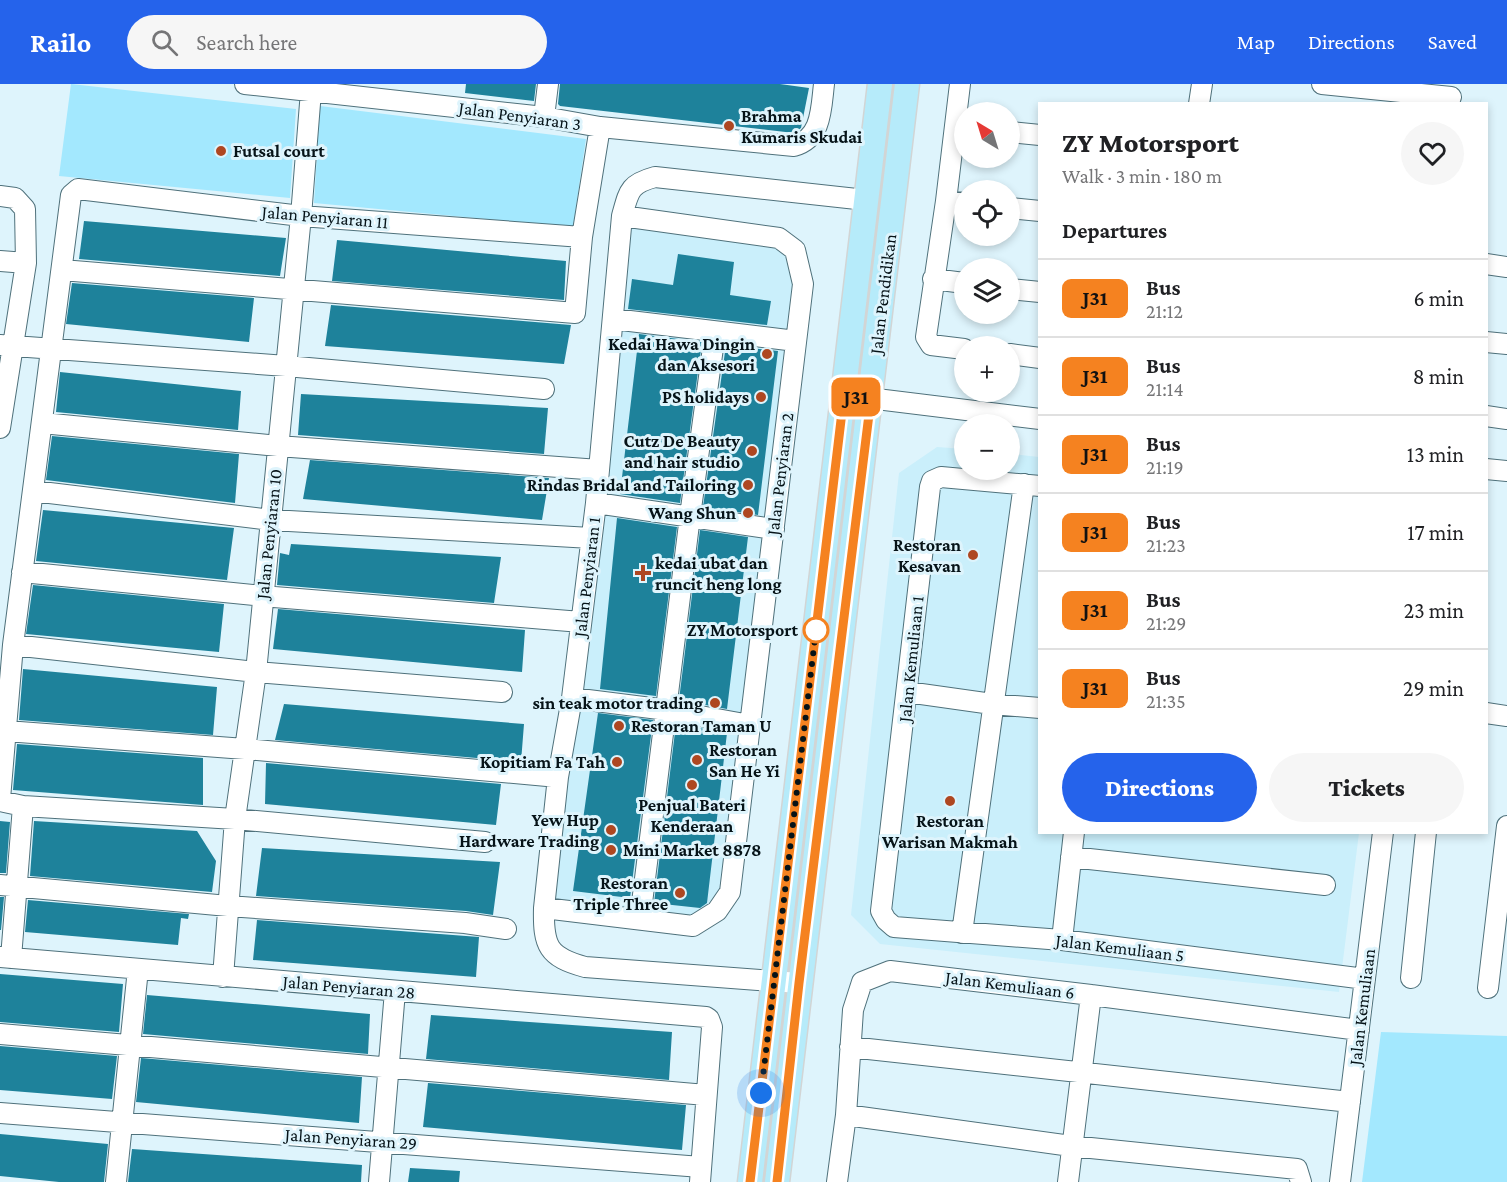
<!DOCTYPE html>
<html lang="en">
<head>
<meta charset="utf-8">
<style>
	:root { --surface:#fff; --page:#f6f6f6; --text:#202124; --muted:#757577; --line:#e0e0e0; --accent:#2563eb }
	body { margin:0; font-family:"Crimson Pro",serif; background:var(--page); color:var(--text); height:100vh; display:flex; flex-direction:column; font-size:22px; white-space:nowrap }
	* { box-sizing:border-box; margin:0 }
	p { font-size:20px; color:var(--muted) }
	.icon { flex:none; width:33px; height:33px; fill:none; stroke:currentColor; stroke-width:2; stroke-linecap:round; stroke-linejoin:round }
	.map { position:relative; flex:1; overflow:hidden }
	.details { position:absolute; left:1038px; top:18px; width:450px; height:732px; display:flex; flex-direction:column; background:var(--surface); border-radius:0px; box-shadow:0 3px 9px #0003 }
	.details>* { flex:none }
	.badge { padding:0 12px; border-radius:9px; font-size:21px; line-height:39px }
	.needle { width:39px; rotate:322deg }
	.fabs { position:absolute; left:954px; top:18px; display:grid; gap:12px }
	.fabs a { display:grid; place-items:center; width:66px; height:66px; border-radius:50%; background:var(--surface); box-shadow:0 3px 9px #0003; font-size:30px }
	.you { position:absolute; width:30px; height:30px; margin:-15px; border:4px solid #fff; border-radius:50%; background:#1a73e8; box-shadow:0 0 0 9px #1a73e833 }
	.map>.badge { position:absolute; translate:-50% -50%; box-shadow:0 0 0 3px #fff }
	h2 { padding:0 24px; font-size:22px; line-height:54px }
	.round { display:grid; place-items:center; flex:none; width:63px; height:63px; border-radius:32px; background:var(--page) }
	.summary { display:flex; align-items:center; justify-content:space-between; height:102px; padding:0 24px }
	h1 { font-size:28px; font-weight:800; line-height:45px }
	.button { display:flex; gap:12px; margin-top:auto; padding:12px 24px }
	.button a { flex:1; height:69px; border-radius:36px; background:var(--accent); color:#fff; font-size:24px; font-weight:800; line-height:69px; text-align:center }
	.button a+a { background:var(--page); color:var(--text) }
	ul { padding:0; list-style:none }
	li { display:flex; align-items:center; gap:18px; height:78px; padding:0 24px; border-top:2px solid var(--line) }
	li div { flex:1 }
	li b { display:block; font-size:22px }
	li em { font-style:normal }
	li .badge { min-width:66px; font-weight:700; text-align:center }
	header { display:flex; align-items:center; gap:36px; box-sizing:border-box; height:84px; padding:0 30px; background:var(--accent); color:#fff }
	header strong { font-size:28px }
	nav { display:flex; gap:33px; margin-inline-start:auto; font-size:21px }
	.search { width:420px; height:54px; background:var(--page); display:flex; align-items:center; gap:15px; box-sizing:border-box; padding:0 21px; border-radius:33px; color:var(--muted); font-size:22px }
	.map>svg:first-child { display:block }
	.built { fill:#caeffb }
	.green { fill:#a3e8fe }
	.building { fill:#1e829b }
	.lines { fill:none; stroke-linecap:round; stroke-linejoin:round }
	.minor-casing { stroke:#4f717b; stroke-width:22 }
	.major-casing { stroke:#d2d5d5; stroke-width:27 }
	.minor { stroke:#fff; stroke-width:20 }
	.major { stroke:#b6ebfa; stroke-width:24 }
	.line-casing { stroke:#fff; stroke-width:14 }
	.line { stroke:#f58220; stroke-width:9 }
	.walk { stroke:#061318; stroke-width:6; stroke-dasharray:0 10.8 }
	.poi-dot { fill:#ae4721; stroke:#def4fc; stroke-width:2 }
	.stop-dot { fill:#fff; stroke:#f58220; stroke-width:3 }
	.labels { text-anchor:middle; stroke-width:6; stroke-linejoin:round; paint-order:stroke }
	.street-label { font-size:18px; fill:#061318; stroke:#def4fc }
	.poi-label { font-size:18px; font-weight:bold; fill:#061318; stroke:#def4fc; text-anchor:end }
	.stop-label { font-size:18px; font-weight:bold; fill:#061318; stroke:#def4fc; text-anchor:end }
</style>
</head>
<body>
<header>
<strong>Railo</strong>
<div class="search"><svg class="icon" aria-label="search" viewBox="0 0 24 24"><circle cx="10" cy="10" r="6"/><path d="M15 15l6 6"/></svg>Search here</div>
<nav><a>Map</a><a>Directions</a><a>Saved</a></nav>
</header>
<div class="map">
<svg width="1507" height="1098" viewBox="0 0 1507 1098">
	<rect width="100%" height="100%" fill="#def4fc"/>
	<path class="built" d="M 617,125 L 801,161 L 736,808 L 696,848 L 537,829 L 567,606 Z
		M 937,363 L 964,365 L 964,386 L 1010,386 L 1010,370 L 1039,373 L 1040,748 L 1359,749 L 1339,908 L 880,860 L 851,831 L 899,389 Z"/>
	<path class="green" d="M 71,0 L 296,25 L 290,114 L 59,92 Z
		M 320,22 L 586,55 L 573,143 L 314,119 Z
		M 1381,948 L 1507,952 L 1507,1098 L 1362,1098 Z"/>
	<path class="building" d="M 466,0 L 536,0 L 534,17 L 465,9 Z
		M 560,0 L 780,0 L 809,4 L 801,44 L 794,49 L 560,22 L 558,20 Z
		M 84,137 L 286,154 L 280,192 L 79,175 Z
		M 337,156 L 566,177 L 564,216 L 332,197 Z
		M 678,170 L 734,178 L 730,211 L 771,217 L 767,241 L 628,225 L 632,195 L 673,201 Z
		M 72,199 L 254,214 L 249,258 L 66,240 Z
		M 331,221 L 571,241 L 564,280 L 325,262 Z
		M 639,250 L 702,258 L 680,419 L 620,410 Z
		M 726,261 L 778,267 L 758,431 L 703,423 Z
		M 60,288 L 241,307 L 238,346 L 56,328 Z
		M 301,310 L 548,324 L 544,370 L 298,351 Z
		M 52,352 L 239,370 L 235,419 L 46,396 Z
		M 310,376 L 549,394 L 542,436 L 303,415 Z
		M 43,426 L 234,444 L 227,496 L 36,477 Z
		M 617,434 L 677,443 L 656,612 L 600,605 Z
		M 700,446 L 748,453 L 727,625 L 679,616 Z
		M 291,460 L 501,473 L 494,519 L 277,501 L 280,469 L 289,471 Z
		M 33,501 L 224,520 L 219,568 L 26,550 Z
		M 278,525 L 525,546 L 522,588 L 273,565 Z
		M 23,585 L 217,603 L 213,651 L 19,636 Z
		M 284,620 L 524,640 L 521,678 L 275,656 Z
		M 598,629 L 653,636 L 630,814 L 573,807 Z
		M 676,640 L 727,649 L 707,819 L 700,824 L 654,819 Z
		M 17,660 L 203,674 L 203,721 L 13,706 Z
		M 266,679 L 501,700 L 496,741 L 265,720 Z
		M 0,737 L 10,738 L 6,789 L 0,789 Z
		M 34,737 L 197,747 L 216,777 L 212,808 L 30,792 Z
		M 262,764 L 500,778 L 493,831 L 466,827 L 256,812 Z
		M 0,813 L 4,813 L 1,846 L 0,846 Z
		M 28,816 L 189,830 L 188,835 L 181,834 L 178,861 L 25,848 Z
		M 257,836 L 479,853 L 476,893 L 253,876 Z
		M 0,890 L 123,900 L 119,948 L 0,938 Z
		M 147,911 L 370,930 L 368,970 L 143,950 Z
		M 431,931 L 672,948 L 669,996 L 426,975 Z
		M 0,962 L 117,972 L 112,1015 L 0,1006 Z
		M 141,974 L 362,993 L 359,1039 L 136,1018 Z
		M 428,999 L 686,1021 L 682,1066 L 423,1043 Z
		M 0,1050 L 108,1060 L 104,1098 L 59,1098 L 0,1092 Z
		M 132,1065 L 362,1081 L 361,1098 L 128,1098 Z
		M 410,1084 L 460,1087 L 459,1098 L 408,1098 Z"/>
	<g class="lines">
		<defs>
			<path id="minor" d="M 245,0 L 544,33 L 600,43 L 794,62 C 822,54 821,25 824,0
				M 960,0 L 946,117 L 926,253 L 931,261 L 964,265
				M 1322,0 L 1451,13
				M 1199,20 L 1202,0
				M 544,33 L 548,0
				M 1010,48 L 1040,51
				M 0,112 L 15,114 L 25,125 L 26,179 L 0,344
				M 946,117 L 964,119
				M 1010,124 L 1040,127
				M 0,177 L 26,179
				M 1486,180 L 1507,183
				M 62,186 L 575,229 L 582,153 L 600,43
				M 933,195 L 964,199
				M 1010,205 L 1040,208
				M 613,235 L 796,257
				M 1486,258 L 1507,260
				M 0,261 L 286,282 L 544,305
				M 1010,270 L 1040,274
				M 844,311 L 1040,335
				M 1486,332 L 1507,335
				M 42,339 L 278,362 L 599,386
				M 1486,385 L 1507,387
				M 1040,402 L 941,393 L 932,397 L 930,403 L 881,827 L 886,836 L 894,843 L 1062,856 L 1365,895
				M 33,407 L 271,436 L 591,454
				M 596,419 L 774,445
				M 22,488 L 274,513 L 581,538
				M 13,561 L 256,588 L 502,608
				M 907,608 L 992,620 L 1040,624
				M 572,614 L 667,626 L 750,641
				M 1486,629 L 1507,632
				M 6,647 L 245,665 L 558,693
				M 0,715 L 13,561 L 71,111 L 78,105 L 301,132 L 582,153
				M 0,717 L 23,722 L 235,735 L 485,758
				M 1071,773 L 1325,801
				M 0,801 L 228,822 L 465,839 L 506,845
				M 544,824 L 693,842 L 717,827 L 730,808 L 803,200 L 795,166 L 779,154 L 622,132
				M 640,835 L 690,432 L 715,249
				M 962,849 L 1024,400
				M 1062,856 L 1074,748
				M 0,873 L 706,933 L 709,935 L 712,943 L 700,1098
				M 11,874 L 23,722
				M 223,893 L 235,735 L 256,588 L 301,132 L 311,7
				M 1411,894 L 1426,748
				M 799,899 L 585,883 C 548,873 543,862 544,824 L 558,693 L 572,614 L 596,419 L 622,132 C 629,107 629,100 655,93 L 866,116
				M 1488,904 L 1507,742
				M 0,950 L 706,1011
				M 850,963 L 1350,1018
				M 0,1029 L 701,1083
				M 846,1031 L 1071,1062 L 1297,1085 L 1301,1098
				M 116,1098 L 138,885
				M 379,1098 L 395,907
				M 837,1098 L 846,1031 L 853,926 L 862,898 L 890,887 L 1091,911 L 1359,946
				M 1068,1098 L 1091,911
				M 1340,1098 L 1383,748"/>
			<path id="major" d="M 750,1098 L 880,0
				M 777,1098 L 907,0"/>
		</defs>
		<use href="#minor" class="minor-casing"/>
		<use href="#major" class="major-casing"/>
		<use href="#minor" class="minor"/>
		<use href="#major" class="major"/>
	</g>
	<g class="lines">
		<defs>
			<path id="line" d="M 750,1098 L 844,311 L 871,314 L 799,899 L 777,1098"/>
		</defs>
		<use href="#line" class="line-casing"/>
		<use href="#line" class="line"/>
		<path class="walk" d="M 761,1009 L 816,546"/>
	</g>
	<g class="poi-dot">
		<circle cx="729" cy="42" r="6"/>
		<circle cx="221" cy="67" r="6"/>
		<circle cx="767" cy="270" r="6"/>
		<circle cx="761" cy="313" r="6"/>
		<circle cx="752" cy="367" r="6"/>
		<circle cx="748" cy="401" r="6"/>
		<circle cx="748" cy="429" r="6"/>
		<circle cx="973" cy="471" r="6"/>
		<path d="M640 480h6v6h6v6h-6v6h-6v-6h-6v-6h6z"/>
		<circle cx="715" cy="619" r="6"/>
		<circle cx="619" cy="642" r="6"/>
		<circle cx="697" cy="676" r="6"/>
		<circle cx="617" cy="678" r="6"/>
		<circle cx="692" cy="701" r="6"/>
		<circle cx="950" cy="717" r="6"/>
		<circle cx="611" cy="746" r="6"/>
		<circle cx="611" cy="766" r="6"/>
		<circle cx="680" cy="809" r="6"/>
	</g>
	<circle class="stop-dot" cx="816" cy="546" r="12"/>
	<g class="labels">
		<g class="street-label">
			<text transform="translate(520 32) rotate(8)" y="6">Jalan Penyiaran 3</text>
			<text transform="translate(325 133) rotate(5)" y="6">Jalan Penyiaran 11</text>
			<text transform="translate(883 210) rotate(-83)" y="6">Jalan Pendidikan</text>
			<text transform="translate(780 390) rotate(-83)" y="6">Jalan Penyiaran 2</text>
			<text transform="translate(269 450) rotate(-84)" y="6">Jalan Penyiaran 10</text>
			<text transform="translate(587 493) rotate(-83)" y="6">Jalan Penyiaran 1</text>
			<text transform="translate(911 575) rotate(-84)" y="6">Jalan Kemuliaan 1</text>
			<text transform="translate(1120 864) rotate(7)" y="6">Jalan Kemuliaan 5</text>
			<text transform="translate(1010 901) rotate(7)" y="6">Jalan Kemuliaan 6</text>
			<text transform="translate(349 903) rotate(5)" y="6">Jalan Penyiaran 28</text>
			<text transform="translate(1362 923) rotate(-83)" y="6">Jalan Kemuliaan</text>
			<text transform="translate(351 1055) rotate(4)" y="6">Jalan Penyiaran 29</text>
		</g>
		<g class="poi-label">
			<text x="741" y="38" text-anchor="start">Brahma<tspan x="741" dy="21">Kumaris Skudai</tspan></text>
			<text x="233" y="73" text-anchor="start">Futsal court</text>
			<text x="755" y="266">Kedai Hawa Dingin<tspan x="755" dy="21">dan Aksesori</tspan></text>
			<text x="749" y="319">PS holidays</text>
			<text x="740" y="363">Cutz De Beauty<tspan x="740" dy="21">and hair studio</tspan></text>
			<text x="736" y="407">Rindas Bridal and Tailoring</text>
			<text x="736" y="435">Wang Shun</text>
			<text x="961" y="467">Restoran<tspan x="961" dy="21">Kesavan</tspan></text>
			<text x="655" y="485" text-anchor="start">kedai ubat dan<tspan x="655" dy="21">runcit heng long</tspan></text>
			<text x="703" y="625">sin teak motor trading</text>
			<text x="631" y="648" text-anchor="start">Restoran Taman U</text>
			<text x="709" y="672" text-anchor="start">Restoran<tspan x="709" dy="21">San He Yi</tspan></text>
			<text x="605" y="684">Kopitiam Fa Tah</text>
			<text x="692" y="727" text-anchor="middle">Penjual Bateri<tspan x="692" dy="21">Kenderaan</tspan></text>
			<text x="599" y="742">Yew Hup<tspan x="599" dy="21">Hardware Trading</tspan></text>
			<text x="950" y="743" text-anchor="middle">Restoran<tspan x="950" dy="21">Warisan Makmah</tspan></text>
			<text x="623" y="772" text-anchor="start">Mini Market 8878</text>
			<text x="668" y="805">Restoran<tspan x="668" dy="21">Triple Three</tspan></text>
		</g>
		<g class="stop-label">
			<text x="798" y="552">ZY Motorsport</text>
		</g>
	</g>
</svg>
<div class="fabs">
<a><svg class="needle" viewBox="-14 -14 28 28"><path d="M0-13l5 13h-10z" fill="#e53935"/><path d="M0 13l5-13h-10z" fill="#757577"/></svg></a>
<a><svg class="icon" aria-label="locate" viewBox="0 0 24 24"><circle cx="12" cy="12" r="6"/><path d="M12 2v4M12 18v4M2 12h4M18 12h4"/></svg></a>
<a><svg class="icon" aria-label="layers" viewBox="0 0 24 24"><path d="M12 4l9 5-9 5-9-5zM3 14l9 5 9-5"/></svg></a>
<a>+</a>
<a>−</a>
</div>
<div class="you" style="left:761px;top:1009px"></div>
<b class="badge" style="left:856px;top:313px;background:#f58220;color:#111">J31</b>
<section class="details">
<div class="summary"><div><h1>ZY Motorsport</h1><p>Walk · 3 min · 180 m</p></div><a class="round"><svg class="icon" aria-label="heart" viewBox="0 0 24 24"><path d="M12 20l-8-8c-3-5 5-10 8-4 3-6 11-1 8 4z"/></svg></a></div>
<h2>Departures</h2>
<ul>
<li><span class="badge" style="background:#f58220;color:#111">J31</span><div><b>Bus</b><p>21:12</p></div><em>6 min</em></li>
<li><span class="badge" style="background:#f58220;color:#111">J31</span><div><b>Bus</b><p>21:14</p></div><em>8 min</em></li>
<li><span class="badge" style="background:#f58220;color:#111">J31</span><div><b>Bus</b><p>21:19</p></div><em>13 min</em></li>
<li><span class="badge" style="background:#f58220;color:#111">J31</span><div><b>Bus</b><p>21:23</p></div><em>17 min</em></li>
<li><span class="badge" style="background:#f58220;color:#111">J31</span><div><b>Bus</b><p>21:29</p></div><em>23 min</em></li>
<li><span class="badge" style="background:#f58220;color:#111">J31</span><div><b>Bus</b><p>21:35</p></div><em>29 min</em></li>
</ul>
<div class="button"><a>Directions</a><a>Tickets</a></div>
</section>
</div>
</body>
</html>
